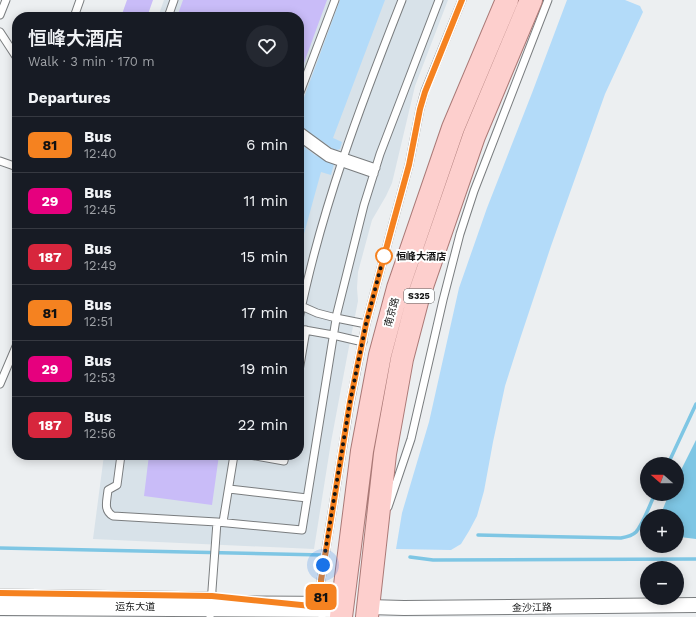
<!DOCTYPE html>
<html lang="en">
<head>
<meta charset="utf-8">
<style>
	:root { --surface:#171b24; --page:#242831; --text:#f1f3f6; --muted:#9ea1a6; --line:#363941 }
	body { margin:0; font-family:"Work Sans","Noto Sans SC",sans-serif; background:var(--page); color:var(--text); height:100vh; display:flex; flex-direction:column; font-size:15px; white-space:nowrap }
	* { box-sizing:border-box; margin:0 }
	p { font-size:13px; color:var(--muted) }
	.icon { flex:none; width:22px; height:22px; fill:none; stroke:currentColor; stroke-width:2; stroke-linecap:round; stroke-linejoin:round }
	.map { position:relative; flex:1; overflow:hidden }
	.panel { position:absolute; left:12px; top:12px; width:292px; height:448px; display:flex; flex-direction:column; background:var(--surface); border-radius:16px; box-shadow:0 2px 10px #0003 }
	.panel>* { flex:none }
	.badge { padding:0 8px; border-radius:6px; font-size:14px; line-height:26px }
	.needle { width:26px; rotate:290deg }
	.buttons { position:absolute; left:640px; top:457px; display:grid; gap:8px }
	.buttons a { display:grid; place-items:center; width:44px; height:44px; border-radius:50%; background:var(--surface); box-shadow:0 2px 10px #0003; font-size:20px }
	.you { position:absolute; width:20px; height:20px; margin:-10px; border:3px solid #fff; border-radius:50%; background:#1a73e8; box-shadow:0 0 0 6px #1a73e833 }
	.map>.badge { position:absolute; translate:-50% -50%; box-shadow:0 0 0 2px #fff }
	h2 { padding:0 16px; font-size:15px; line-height:36px }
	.round { display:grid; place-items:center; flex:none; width:42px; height:42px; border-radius:21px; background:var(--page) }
	.summary { display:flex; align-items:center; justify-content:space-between; height:68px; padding:0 16px }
	h1 { font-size:19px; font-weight:600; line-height:30px }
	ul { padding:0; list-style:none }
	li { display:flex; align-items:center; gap:12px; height:56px; padding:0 16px; border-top:1px solid var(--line) }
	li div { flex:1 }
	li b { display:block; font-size:15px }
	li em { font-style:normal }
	li .badge { min-width:44px; font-weight:700; text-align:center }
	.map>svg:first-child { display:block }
	.built { fill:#d8e2e9 }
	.green { fill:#b3dbf9 }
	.water { fill:#7ec6e4 }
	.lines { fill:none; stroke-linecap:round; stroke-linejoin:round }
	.stream { stroke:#7ec6e4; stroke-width:3.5 }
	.building { fill:#c9bcf8 }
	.lane-casing { stroke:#7a7d7f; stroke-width:9 }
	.street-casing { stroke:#7a7d7f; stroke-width:16 }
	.secondary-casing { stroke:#7a7d7f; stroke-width:22 }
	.primary-casing { stroke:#aa7976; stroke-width:24 }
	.lane { stroke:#fff; stroke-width:7 }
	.street { stroke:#fff; stroke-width:14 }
	.secondary { stroke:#fff; stroke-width:20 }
	.primary { stroke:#fdcfcd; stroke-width:22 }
	.line-casing { stroke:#fff; stroke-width:9 }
	.line { stroke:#f58220; stroke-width:6 }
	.walk { stroke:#131414; stroke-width:4; stroke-dasharray:0 7.2 }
	.stop-dot { fill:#fff; stroke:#f58220; stroke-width:2 }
	.labels { text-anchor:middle; stroke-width:4; stroke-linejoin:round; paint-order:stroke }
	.shield { fill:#fff; stroke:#5a5a5a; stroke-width:1 }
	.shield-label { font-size:9px; font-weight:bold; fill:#131414 }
	.stop-label { font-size:10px; font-weight:bold; fill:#131414; stroke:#fff; text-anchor:start }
	.street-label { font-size:10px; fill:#131414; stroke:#fff }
</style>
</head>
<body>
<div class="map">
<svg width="696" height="617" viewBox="0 0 696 617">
	<rect width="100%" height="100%" fill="#eceff1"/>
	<path class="built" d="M 164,0 L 448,0 L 415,86 L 392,183 L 386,196 L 372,220 L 358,272 L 357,288 L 358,301 L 347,357 L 331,442 L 314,549 L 93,539 L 104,455 L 299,455 L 299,17 L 158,17 Z"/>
	<path class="green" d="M 340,0 L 385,0 L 333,138 L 342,142 L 340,149 L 337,150 L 333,149 L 299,125 L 299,111 Z
		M 567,0 L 625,0 L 640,6 L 643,12 L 605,94 L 551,246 L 520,339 L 505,386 L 493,442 L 484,491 L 477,516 L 469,531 L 461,544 L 451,550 L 396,549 L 402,513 L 429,422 L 459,288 L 487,208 L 532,93 Z
		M 299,143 L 315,155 L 334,164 L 331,175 L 321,172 L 299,252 Z"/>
	<path class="water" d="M 696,440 L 696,539 L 680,537 L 677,535 L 677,516 L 660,516 L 669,494 L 677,494 L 677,478 Z"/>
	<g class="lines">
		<path class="stream" d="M 668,464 L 696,404
			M 478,535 L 621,538 C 627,537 632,536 636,532 C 643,524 650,504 655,494
			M 0,548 L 323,555
			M 410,557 L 433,560 L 696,559"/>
	</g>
	<path class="building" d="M 127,0 L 153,0 L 147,17 L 121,17 Z
		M 183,0 L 327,0 L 300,74 L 299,73 L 299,17 L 177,17 Z
		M 149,455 L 219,455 L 212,505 L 144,496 Z"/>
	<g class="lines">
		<defs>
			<path id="lane" d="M 0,15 L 6,0
				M 74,17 L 80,0
				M 168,17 L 174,0
				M 0,32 L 17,58
				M 299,95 L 335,0
				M 299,130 L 329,152 L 376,168
				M 299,137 L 328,158 L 374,174
				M 0,161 L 17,167
				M 299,305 L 317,313 L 336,318 L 366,324
				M 299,319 C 321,209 361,104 402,0
				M 299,329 L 333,335 L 363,342
				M 299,371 L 306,330
				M 0,384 L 17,344
				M 121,455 L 117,485 L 108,490 C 107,501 103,510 113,516 L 217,522
				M 250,455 L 284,461 L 285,455
				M 229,489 L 307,498
				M 388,507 L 411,439 L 443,300 L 460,234 L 474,191 L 548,0
				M 223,522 L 234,455
				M 0,593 L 215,596
				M 210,617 L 217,522 L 302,530 L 337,313 L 364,205 L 380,154 L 439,0
				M 322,617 L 321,580 L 350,403 L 366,324 L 392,227 L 409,165 L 420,109 L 425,91 L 462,0"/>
			<path id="street" d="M 368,607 L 404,608 L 696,605"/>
			<path id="secondary" d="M 0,605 L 342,607"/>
			<path id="primary" d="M 341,617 L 362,451 L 380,355 L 398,288 L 453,128 L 507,0
				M 367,617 L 385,454 L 402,359 L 418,298 L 474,136 L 531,0"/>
		</defs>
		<use href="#lane" class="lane-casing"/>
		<use href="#street" class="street-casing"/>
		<use href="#secondary" class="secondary-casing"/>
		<use href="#primary" class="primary-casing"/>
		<use href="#lane" class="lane"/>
		<use href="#street" class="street"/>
		<use href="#secondary" class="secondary"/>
		<use href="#primary" class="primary"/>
	</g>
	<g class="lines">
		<defs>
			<path id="line" d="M 0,593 L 212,596 L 321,607 L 321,580 L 326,550 L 350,402 L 366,324 L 392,227 L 409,165 L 420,109 L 425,92 L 462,0"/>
		</defs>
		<use href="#line" class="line-casing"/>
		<use href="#line" class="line"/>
		<path class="walk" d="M 323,565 L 350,402 L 366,324 L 384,255 L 384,256"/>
	</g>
	<circle class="stop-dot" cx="384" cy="256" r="8"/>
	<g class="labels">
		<rect class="shield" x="404" y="289" width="30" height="14" rx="3"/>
		<g class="shield-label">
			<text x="419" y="299">S325</text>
		</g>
		<g class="stop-label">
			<text x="396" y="260">恒峰大酒店</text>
		</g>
		<g class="street-label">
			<text transform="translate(391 312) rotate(-75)" y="4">南京路</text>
			<text x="135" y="610">运东大道</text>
			<text transform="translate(532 607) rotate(-1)" y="4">金沙江路</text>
		</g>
	</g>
</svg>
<div class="buttons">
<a><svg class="needle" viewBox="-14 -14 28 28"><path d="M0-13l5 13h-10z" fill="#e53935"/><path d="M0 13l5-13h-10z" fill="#9ea1a6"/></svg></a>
<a>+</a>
<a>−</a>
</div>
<div class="you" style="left:323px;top:565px"></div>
<b class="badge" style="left:321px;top:597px;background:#f58220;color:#111">81</b>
<section class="panel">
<div class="summary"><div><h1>恒峰大酒店</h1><p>Walk · 3 min · 170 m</p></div><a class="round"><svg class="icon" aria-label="heart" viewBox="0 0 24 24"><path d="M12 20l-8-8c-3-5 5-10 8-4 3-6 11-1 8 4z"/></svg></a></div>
<h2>Departures</h2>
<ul>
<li><span class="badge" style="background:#f58220;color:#111">81</span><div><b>Bus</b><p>12:40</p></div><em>6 min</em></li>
<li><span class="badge" style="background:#e6007e;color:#fff">29</span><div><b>Bus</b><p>12:45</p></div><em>11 min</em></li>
<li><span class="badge" style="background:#d7263d;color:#fff">187</span><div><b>Bus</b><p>12:49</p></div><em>15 min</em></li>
<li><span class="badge" style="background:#f58220;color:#111">81</span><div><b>Bus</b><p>12:51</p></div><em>17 min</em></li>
<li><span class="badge" style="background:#e6007e;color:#fff">29</span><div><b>Bus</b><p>12:53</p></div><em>19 min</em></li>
<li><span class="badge" style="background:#d7263d;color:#fff">187</span><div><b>Bus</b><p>12:56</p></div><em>22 min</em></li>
</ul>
</section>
</div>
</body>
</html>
